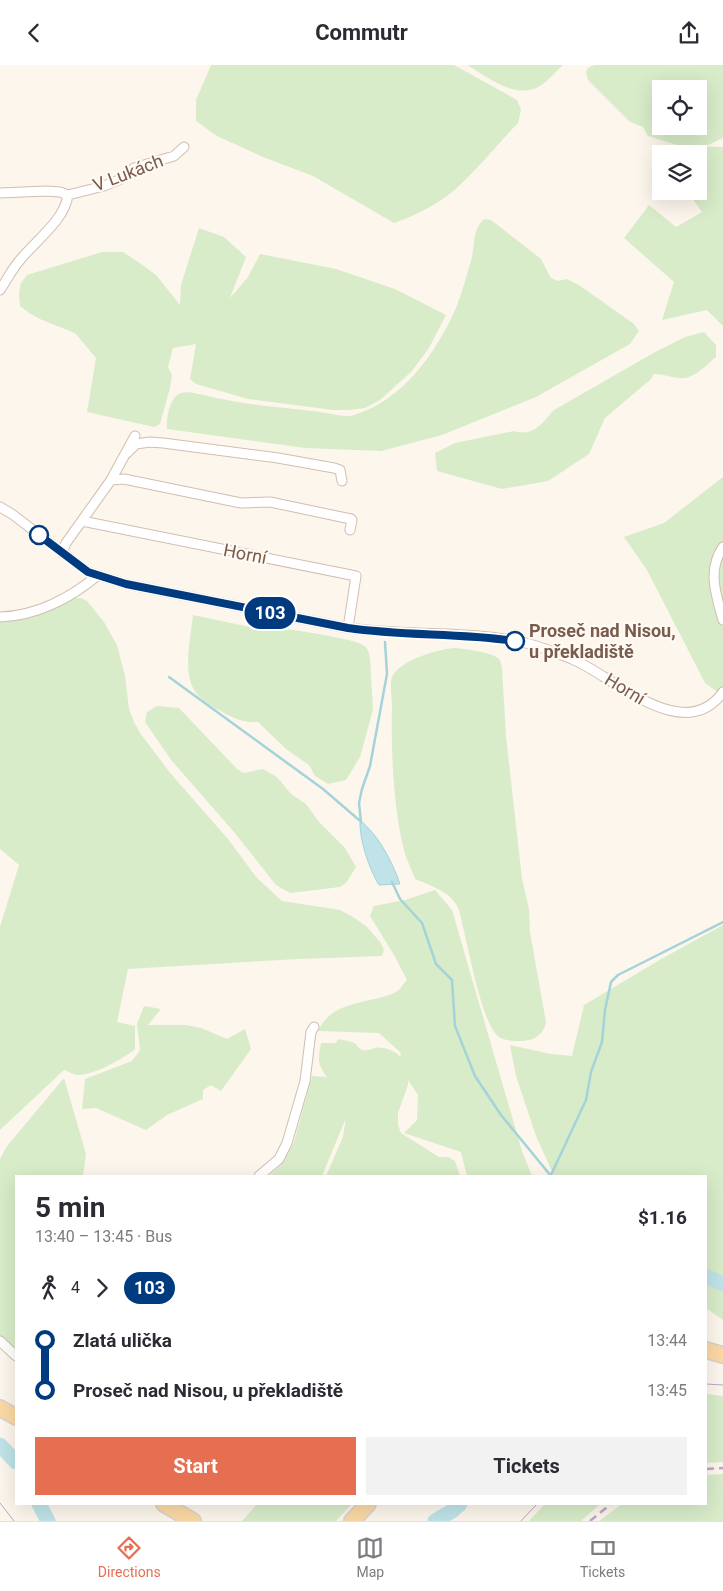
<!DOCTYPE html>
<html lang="en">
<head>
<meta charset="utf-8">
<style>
	:root { --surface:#fff; --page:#f2f2f3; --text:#2b2b33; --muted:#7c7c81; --line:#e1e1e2; --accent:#e76f51 }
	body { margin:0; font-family:Roboto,sans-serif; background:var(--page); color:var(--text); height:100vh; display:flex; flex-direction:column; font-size:19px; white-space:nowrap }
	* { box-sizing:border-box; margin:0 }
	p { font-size:16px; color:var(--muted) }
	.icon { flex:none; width:28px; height:28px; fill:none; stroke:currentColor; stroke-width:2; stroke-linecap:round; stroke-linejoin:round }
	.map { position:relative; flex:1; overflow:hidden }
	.sheet { position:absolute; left:15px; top:1110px; width:692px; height:330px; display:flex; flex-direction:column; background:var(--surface); border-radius:0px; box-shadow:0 5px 20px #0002 }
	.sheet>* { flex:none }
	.badge { padding:0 10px; border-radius:16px; font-size:18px; line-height:32px }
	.tools { position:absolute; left:652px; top:15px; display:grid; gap:10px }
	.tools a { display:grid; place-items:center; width:55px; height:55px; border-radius:0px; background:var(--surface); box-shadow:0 5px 20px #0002; font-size:25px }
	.map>.badge { position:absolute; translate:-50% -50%; box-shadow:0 0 0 2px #fff }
	.legs { display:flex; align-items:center; gap:8px; height:55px; padding:0 20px; font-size:16px }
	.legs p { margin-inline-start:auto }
	.summary { display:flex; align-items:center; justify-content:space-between; height:85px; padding:0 20px }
	h1 { font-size:28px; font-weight:700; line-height:38px }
	.action { display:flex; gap:10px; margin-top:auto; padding:10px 20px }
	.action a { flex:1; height:58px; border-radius:0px; background:var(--accent); color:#fff; font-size:20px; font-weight:700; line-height:58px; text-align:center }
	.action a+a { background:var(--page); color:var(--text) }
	ul { padding:0 20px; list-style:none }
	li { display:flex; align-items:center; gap:18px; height:50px; font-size:19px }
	li i { display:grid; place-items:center; width:8px; height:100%; margin:0 6px; background:currentColor }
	li i::after { content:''; width:12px; height:12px; margin:-6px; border:4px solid; border-radius:50%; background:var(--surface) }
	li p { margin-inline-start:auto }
	li:first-child i { background:linear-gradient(#0000 50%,currentColor 0) }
	li:last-child i { background:linear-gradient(currentColor 50%,#0000 0) }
	header { display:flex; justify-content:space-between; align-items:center; height:65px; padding:0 20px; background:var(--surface); font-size:22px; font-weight:700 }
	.menu { display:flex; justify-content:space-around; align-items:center; height:70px; border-top:1px solid var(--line); background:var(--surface); font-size:14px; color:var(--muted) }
	.menu a { display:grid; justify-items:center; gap:2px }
	.menu .active { color:var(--accent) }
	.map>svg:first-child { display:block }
	.green { fill:#d8ecc9; fill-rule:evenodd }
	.water { fill:#bfe3e8; stroke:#a5d3da }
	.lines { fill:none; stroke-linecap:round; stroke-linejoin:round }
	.stream { stroke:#a5d3da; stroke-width:2.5 }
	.river { stroke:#bfe3e8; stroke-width:15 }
	.minor-casing { stroke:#d1beb0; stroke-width:11 }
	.primary-casing { stroke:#dad1cd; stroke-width:18 }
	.minor { stroke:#fff; stroke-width:9 }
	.primary { stroke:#fbd9a5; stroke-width:15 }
	.tram { stroke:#b9a8c9; stroke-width:1 }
	.rail { stroke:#b9a8c9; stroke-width:2.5; stroke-dasharray:8 5; stroke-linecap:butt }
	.line-1-casing { stroke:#fff; stroke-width:11 }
	.line-1 { stroke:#003b80; stroke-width:8 }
	.stop-1-dot { fill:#fff; stroke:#003b80; stroke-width:2.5 }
	.labels { text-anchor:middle; stroke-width:4.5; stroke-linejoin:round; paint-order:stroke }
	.street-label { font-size:18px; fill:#7a5c4d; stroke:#fffaf3 }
	.stop-label { font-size:18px; font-weight:bold; fill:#7a5c4d; stroke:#fffaf3; text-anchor:start }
</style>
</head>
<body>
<header><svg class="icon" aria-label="back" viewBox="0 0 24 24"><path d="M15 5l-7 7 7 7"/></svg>Commutr<svg class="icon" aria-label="share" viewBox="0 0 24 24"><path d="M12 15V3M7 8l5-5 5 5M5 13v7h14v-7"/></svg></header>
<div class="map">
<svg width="723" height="1456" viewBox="0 0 723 1456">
	<rect width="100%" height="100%" fill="#fdf6ec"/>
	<path class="green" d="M 211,0 L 454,0 L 517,35 L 521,45 L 518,58 C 498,79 480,101 460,120 C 441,138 417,150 394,158 L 313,111 L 263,92 L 217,71 L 196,56 L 196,35 Z
		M 467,0 L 563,0 C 555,7 546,19 536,23 C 513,33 486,11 467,0 Z
		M 594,0 L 723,0 L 723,73 L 708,80 L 677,80 L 648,71 L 643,62 L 630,57 L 588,15 L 586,7 L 588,3 ZM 661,24 L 699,24 L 699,61 L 661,61 Z
		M 674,81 L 723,82 L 723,261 L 707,245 L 662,255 L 674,217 L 624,173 L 649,140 L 676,162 L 702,147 L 687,126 L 699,126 L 699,89 L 673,89 Z
		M 484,154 L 491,155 L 541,194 L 551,213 L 558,216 L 567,214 L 579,220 L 634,259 L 639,266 L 630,279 L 536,332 L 442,370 L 381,386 L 305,383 L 167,364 C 166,353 170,331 181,328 C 190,325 212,333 222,334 C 254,341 288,343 320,347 C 330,348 345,353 354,350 C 403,335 436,288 456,243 C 462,228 466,212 471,196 C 475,182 472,165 484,154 Z
		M 199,163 L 224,172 L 246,192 L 230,233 L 248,212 L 260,189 L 336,204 L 395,224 L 446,250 L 429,283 L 412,306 L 380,335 L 365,343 L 350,345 L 333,345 L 248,334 L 196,319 L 190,314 L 196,279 L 173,283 L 168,302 L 172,310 L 170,323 L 160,359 L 154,362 L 87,347 L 96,293 L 75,268 L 40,254 L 29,248 L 20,241 L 19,228 L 21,218 L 27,210 L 102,187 L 123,187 L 144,201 L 156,210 L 180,240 L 181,220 Z
		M 704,267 L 716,280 L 716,292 C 705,301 694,315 678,313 C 670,312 663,309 654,309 L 651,314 L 605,353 L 589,389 L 548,416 L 502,424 L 437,406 L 435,388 L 455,378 L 514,366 C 534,372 542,358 554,345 L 657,286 L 685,272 Z
		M 723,412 L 723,631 L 705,618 L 647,505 L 624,472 L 664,458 Z
		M 74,533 L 81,533 L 87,536 L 104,557 L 117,580 L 125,611 L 129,644 L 134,657 L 140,668 L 171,709 L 228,774 L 257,813 L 282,836 L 340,845 L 353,852 L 366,861 L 381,878 L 384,885 L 382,891 L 298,894 L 128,904 L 117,957 L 135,961 L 135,984 C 123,994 94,1010 78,1010 C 74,1010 68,1006 64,1005 L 0,1065 L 0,862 L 19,800 L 0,784 L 0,555 L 31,552 L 52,544 Z
		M 193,550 L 250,562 C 263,559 352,573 363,580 C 368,583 369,588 370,593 L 373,645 L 360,692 L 346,715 L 328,719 L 315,711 L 309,700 L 286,684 L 258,657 C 243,658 232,653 219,645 C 211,641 202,635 197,629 C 181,611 191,571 193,550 Z
		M 455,583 C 465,584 494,587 500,595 C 500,596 502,602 502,603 L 506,671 L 522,814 L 529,844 L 530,867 L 546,957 C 545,965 540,970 533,974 C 525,977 506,977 499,972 C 481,960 466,870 459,845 C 452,827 432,821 415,814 C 412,806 408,797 405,789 C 393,744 391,686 392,640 C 392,632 389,617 393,610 C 403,594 439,584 455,583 Z
		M 157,641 L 179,643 L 237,704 L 243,708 L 263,704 L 277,712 L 291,729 L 306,739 L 319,757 L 345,783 L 356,802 L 346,818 L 340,822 L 290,828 L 276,820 L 234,767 L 172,696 L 145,657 L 147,647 Z
		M 435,825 L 452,845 L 522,1086 L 532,1111 L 467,1111 L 461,1087 L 404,1068 L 417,1055 L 418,1030 L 408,1015 L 408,1020 L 398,1048 L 398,1060 L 401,1068 L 439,1092 L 448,1092 L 455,1096 L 460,1111 L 326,1111 L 343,1072 L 346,1053 L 322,1111 L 269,1111 L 281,1100 L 294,1077 L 312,1011 L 327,1012 C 317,999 318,994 321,978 L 336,978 L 338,974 C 343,975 350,976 354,978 C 358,980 358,984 363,985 C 368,986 371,984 375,983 C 383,981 396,986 400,992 L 401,988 L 379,968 L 318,966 C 333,934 368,940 396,927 C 400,925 403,919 407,915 L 394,890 L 370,851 L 374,841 L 405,835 Z
		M 723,860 L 723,1255 L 706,1243 L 706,1111 L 554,1111 L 536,1071 L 516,1011 L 510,980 L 551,989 L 572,991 L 584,940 L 663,893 Z
		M 144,941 L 161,944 L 148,960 L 186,960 L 201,963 L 227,974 L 245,964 L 251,984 L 221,1026 L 211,1020 L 203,1025 L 203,1034 L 167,1050 L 146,1065 L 96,1043 L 82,1044 L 85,1014 L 132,996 L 140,985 L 137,959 Z
		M 64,1013 L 86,1089 L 83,1111 L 16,1111 L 16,1284 L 0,1271 L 0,1094 L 7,1081 Z
		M 706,1329 L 723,1331 L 723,1397 L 706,1398 Z
		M 723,1409 L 723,1456 L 599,1456 L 622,1439 L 706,1439 L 706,1410 Z
		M 257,1439 L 352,1439 L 336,1456 L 242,1456 Z
		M 545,1439 L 600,1439 L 581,1456 L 529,1456 Z"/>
	<path class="water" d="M 360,755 C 379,771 392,796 400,819 L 379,820 C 369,804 359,774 360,755 Z"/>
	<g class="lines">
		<path class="stream" d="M 169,612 L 323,724 L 359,755
			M 361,757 L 359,738 L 362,724 L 370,701 L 387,609 L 385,577
			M 392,817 L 400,834 L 422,858 L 436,899 L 452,915 L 455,961 L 475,1011 L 501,1050 L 551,1111
			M 551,1110 L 586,1035 L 591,1007 L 602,977 L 605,945 L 611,917 L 618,910 L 723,857"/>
		<path class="river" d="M 706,1211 L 723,1219
			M 0,1380 L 16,1397
			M 39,1439 L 48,1456
			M 435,1456 L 452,1446 L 460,1439"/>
		<defs>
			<path id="minor" d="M 0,128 L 46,126 L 60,127 L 68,130 L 104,121 L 121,114 L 134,103 L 174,91 L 184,82
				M 0,225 C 7,215 12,204 20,195 C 35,176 65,155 68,130
				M 127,388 L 136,379 L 150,377 L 163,378 L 278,393 L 334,403 L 340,405 L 342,416
				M 111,415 L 124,414 L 241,438 L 270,437 L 351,454 L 352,455 L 350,465
				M 0,442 L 12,449 L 88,507 L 126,519 L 348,563 C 405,571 465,565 522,577 C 539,581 556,588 572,594 C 613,611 684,682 723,627
				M 82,456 L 356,511 L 348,563
				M 723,482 C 707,505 716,530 723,555
				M 62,488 L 66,478 L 111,415 L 135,371
				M 0,552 C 36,551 71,533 98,510
				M 259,1111 L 279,1094 L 287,1078 L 305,1016 L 311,967 L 314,962
				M 0,1276 L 16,1291"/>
			<path id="primary" d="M 706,1285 L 723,1290
				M 0,1343 L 16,1352
				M 164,1439 L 193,1456
				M 352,1456 L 368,1439"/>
		</defs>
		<use href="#minor" class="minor-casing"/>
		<use href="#primary" class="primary-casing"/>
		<use href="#minor" class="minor"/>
		<use href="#primary" class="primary"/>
		<path class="tram" d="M 706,1319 L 723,1320
			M 0,1438 L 14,1456
			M 521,1456 L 537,1439"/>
		<path class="rail" d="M 706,1404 L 723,1403
			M 590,1456 L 611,1439"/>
	</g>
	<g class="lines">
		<defs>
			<path id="line-1" d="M 39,470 L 88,507 L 126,519 L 348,563 C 403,571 460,568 515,576"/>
		</defs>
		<use href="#line-1" class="line-1-casing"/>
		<use href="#line-1" class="line-1"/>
	</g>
	<g class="stop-1-dot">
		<circle cx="39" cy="470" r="9"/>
		<circle cx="515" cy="576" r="9"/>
	</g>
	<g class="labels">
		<g class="street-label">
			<text transform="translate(128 108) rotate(-21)" y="6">V Lukách</text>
			<text transform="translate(245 489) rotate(11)" y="6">Horní</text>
			<text transform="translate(625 624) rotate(31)" y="6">Horní</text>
		</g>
		<g class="stop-label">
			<text x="529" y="572">Proseč nad Nisou,<tspan x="529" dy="21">u překladiště</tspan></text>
		</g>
	</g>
</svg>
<div class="tools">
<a><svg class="icon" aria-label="locate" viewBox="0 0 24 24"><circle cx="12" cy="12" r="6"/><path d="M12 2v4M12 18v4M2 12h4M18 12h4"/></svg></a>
<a><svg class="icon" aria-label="layers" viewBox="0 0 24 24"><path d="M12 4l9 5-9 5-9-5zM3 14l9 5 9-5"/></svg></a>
</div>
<b class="badge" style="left:270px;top:548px;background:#003b80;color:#fff">103</b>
<section class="sheet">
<div class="summary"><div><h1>5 min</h1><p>13:40 – 13:45 · Bus</p></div><b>$1.16</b></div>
<div class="legs"><svg class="icon" aria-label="walk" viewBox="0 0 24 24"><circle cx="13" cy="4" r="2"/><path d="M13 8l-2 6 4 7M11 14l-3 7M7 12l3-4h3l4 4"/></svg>4<svg class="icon" aria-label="forward" viewBox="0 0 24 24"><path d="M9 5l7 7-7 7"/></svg><b class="badge" style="background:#003b80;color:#fff">103</b></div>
<ul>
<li><i style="color:#003b80"></i><b>Zlatá ulička</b><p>13:44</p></li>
<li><i style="color:#003b80"></i><b>Proseč nad Nisou, u překladiště</b><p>13:45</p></li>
</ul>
<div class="action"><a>Start</a><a>Tickets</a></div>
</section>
</div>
<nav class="menu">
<a class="active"><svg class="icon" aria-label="directions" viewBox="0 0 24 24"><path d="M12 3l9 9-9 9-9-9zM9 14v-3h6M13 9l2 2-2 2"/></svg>Directions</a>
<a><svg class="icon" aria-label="map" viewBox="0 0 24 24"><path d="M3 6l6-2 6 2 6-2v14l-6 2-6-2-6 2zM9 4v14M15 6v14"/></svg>Map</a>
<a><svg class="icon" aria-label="tickets" viewBox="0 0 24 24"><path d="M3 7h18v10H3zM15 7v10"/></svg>Tickets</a>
</nav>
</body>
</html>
